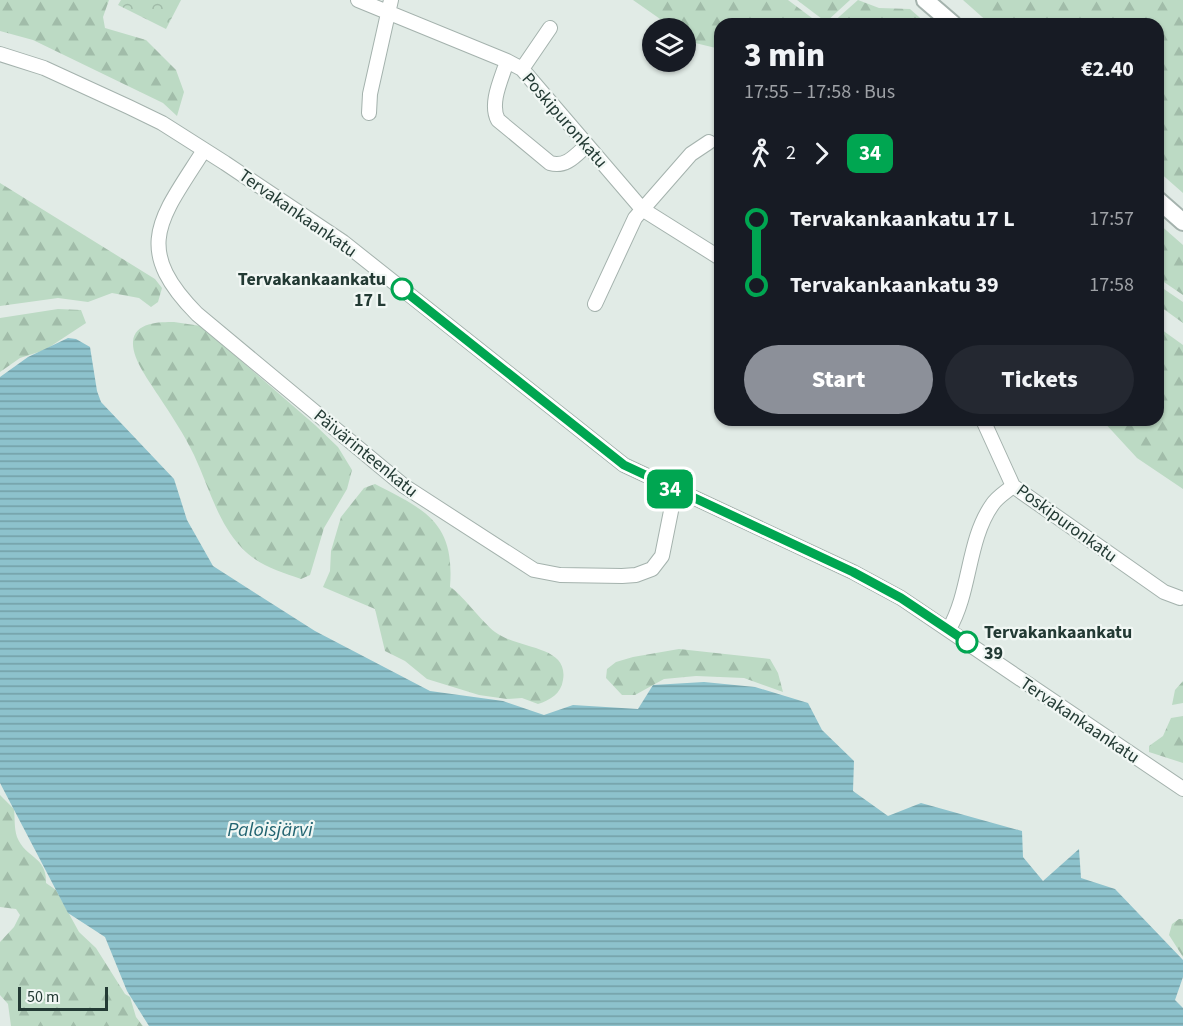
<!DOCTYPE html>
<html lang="en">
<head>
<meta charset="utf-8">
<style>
	:root { --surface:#171b24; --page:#242831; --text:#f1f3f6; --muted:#9ea1a6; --accent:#8c9099 }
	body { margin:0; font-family:"Source Sans 3",sans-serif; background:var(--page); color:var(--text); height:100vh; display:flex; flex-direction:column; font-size:22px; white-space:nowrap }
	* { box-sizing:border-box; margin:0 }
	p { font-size:20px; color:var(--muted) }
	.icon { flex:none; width:33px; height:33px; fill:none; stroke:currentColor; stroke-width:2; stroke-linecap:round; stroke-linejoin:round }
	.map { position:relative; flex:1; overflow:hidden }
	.panel { position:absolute; left:714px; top:18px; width:450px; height:408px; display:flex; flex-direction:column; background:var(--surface); border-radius:18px; box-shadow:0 2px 4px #0004 }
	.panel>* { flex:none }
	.badge { padding:0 12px; border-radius:9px; font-size:21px; line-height:39px }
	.controls { position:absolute; left:642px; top:18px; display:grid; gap:12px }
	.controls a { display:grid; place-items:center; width:54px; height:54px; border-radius:50%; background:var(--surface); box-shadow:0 2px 4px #0004; font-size:30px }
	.scale { position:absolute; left:18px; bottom:15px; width:90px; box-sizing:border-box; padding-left:6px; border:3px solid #233a34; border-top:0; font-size:16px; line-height:21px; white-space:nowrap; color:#233a34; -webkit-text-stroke:4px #f1f7f4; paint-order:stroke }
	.map>.badge { position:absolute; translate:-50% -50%; box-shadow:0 0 0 3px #fff }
	.legs { display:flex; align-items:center; gap:9px; height:66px; padding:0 30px; font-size:20px }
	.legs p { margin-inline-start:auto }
	.summary { display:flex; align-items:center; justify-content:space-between; height:102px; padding:0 30px }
	h1 { font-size:33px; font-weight:800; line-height:45px }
	.cta { display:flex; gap:12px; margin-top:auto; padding:12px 30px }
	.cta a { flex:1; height:69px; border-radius:36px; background:var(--accent); color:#fff; font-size:24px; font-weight:800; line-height:69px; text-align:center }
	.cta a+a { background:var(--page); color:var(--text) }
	ul { padding:0 30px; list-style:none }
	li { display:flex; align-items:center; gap:21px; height:66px; font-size:22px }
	li i { display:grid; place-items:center; width:9px; height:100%; margin:0 8px; background:currentColor }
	li i::after { content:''; width:15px; height:15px; margin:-8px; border:4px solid; border-radius:50%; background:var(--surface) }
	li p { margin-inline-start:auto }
	li:first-child i { background:linear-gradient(#0000 50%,currentColor 0) }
	li:last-child i { background:linear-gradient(currentColor 50%,#0000 0) }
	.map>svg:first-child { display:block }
	.forest { fill:url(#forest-firs) }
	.park { fill:url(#park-crowns) }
	.water { fill:url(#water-rules) }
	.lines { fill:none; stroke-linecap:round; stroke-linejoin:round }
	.minor-casing { stroke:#a4b2ad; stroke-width:16 }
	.tertiary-casing { stroke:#a4b2ad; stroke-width:20 }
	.minor { stroke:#fff; stroke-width:14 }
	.tertiary { stroke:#fff; stroke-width:16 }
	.line-1-casing { stroke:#fff; stroke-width:14 }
	.line-1 { stroke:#00a651; stroke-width:9 }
	.stop-1-dot { fill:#fff; stroke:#00a651; stroke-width:3 }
	.labels { text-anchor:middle; stroke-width:4.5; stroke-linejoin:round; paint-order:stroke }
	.street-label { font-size:18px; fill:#233a34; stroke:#f1f7f4 }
	.stop-label { font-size:18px; font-weight:bold; fill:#233a34; stroke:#f1f7f4; text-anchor:end }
	.water-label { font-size:20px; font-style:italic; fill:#226471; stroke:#f1f7f4 }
</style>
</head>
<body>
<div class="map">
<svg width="1183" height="1026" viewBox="0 0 1183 1026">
	<defs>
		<pattern id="forest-firs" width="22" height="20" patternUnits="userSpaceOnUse" patternTransform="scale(1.5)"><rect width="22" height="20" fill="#bcdac4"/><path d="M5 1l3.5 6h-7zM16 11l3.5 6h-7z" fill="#a1bca9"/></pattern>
		<pattern id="park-crowns" width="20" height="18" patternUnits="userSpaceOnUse" patternTransform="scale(1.5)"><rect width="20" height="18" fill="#bcdac4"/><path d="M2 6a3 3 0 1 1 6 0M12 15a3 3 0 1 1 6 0" fill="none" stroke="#a1bca9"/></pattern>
		<pattern id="water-rules" width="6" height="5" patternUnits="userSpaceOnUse" patternTransform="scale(1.5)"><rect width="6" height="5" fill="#8dc2cc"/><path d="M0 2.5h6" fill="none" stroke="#739fa6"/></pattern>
	</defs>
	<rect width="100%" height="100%" fill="#e1ebe6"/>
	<path class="forest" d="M 0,0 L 109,0 L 103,17 L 105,28 L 146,40 L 176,70 L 184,92 L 177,116 L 163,103 L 33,40 L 0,31 Z
		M 633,0 L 788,0 L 820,24 L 720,24 L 720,49 L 691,42 L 686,38 L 686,28 L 673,28 Z
		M 797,0 L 850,0 L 826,22 Z
		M 858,0 L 879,8 L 910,9 L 927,24 L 831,24 Z
		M 963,0 L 1183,0 L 1183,193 L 1158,171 L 1158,24 L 990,24 Z
		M 0,183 L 155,279 L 162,288 L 158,302 L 151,307 L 139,298 L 112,293 L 88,302 L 58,298 L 0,306 Z
		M 1158,223 L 1183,245 L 1183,295 L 1158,278 Z
		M 1158,285 L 1183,302 L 1183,323 L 1158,305 Z
		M 58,309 L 81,310 L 86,323 L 45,350 L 20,358 L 0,372 L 0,318 Z
		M 174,322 L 201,326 L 315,425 L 338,447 L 352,470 L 347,489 L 324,528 L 310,575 L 301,579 C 279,571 257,565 241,547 C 217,521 209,487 194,455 C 184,434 171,415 158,395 C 150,382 132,359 133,342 C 134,322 160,322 174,322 Z
		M 1158,327 L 1183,345 L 1183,489 L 1137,458 L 1102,420 L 1158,420 Z
		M 375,484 C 426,510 455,523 450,587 C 460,592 482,622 495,632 C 519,650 569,645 563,680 C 561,694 550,700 538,704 L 522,698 L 507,699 L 479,695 L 427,679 L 405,661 L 385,651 L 375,609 L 323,587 L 330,571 L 331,551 L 341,517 L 364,488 Z
		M 679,649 L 770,659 L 778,673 L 783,692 L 744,678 L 696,676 L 664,679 L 635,695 L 622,695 L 606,678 L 607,669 L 616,662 L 633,657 Z
		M 1183,681 L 1183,703 L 1172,705 L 1175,690 Z
		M 1183,716 L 1183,763 L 1149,752 L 1149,746 L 1163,736 L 1171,718 Z
		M 0,795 L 14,809 C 15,818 14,828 17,837 C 26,859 47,856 46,883 L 56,890 L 79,932 L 96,948 L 125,994 L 130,997 L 136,1017 L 143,1026 L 11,1026 L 8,1004 L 0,995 L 0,942 L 14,927 L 20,915 L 16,909 L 0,907 Z
		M 1179,919 L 1183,919 L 1183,957 L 1169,935 L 1172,924 Z"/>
	<path class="park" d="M 121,0 L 181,0 L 166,29 L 118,5 Z"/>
	<path class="water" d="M 68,338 L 76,339 L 90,347 L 97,391 L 101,402 L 174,479 L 187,520 L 213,566 L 315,631 L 430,691 L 503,701 L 544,715 L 573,705 L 638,709 L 653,685 L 704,682 L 755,687 L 808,703 L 822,730 L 854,761 L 853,791 L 888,816 L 921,803 L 1022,831 L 1023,857 L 1043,881 L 1079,849 L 1081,878 L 1115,889 L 1183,960 L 1183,977 L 1175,1000 L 1183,1008 L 1183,1026 L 149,1026 L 127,991 L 105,937 L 68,913 L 0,783 L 0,377 L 28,357 Z"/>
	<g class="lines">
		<defs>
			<path id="minor" d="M 358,0 L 507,61 L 522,69 L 642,209 L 720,258
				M 0,54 L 44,68 L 129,107 L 162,123 L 225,163 L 343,242 L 624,465 L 853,572 L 901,598 L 1183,789
				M 507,61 C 502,78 489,103 498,120 L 550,163 C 566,168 576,155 587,145
				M 522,69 L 550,28
				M 369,113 L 370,94 L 391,0
				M 204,150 C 161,218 131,247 197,314 L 404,486 L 534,570 L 560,575 L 622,576 L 636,575 L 652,569 L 662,556 L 675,491
				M 595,304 L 635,218 L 691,154 L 709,142
				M 983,420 L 1013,486 L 1164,592 L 1180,598
				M 949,629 C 971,591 967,541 992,505 C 997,497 1006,492 1013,486"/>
			<path id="tertiary" d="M 925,0 L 953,24
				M 1158,200 L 1183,222"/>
		</defs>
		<use href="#minor" class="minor-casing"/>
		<use href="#tertiary" class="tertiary-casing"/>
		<use href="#minor" class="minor"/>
		<use href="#tertiary" class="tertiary"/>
	</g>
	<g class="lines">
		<defs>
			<path id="line-1" d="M 402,289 L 624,465 L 853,572 L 901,598 L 967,642"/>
		</defs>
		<use href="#line-1" class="line-1-casing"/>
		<use href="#line-1" class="line-1"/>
	</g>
	<g class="stop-1-dot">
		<circle cx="402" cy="289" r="10"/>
		<circle cx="967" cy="642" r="10"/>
	</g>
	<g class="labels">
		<g class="street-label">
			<text transform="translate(565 120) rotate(49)" y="6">Poskipuronkatu</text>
			<text transform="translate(298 213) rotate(35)" y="6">Tervakankaankatu</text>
			<text transform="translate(366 453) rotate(39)" y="6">Päivärinteenkatu</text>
			<text transform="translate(1067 523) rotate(36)" y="6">Poskipuronkatu</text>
			<text transform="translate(1080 720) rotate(34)" y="6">Tervakankaankatu</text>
		</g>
		<g class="stop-label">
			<text x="386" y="285">Tervakankaankatu<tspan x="386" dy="21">17 L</tspan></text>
			<text x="984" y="638" text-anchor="start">Tervakankaankatu<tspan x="984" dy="21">39</tspan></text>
		</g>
		<g class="water-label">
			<text x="270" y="836">Paloisjärvi</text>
		</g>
	</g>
</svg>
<div class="controls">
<a><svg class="icon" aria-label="layers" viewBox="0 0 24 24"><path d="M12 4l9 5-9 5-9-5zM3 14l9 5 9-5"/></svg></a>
</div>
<div class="scale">50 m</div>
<b class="badge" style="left:670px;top:489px;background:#00a651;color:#fff">34</b>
<section class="panel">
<div class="summary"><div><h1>3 min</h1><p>17:55 – 17:58 · Bus</p></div><b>€2.40</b></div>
<div class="legs"><svg class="icon" aria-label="walk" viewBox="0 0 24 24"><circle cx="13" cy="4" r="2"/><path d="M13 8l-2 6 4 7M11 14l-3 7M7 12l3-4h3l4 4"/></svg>2<svg class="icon" aria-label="forward" viewBox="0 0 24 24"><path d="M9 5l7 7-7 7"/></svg><b class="badge" style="background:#00a651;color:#fff">34</b></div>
<ul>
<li><i style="color:#00a651"></i><b>Tervakankaankatu 17 L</b><p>17:57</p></li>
<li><i style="color:#00a651"></i><b>Tervakankaankatu 39</b><p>17:58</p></li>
</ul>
<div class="cta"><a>Start</a><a>Tickets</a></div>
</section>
</div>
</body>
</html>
